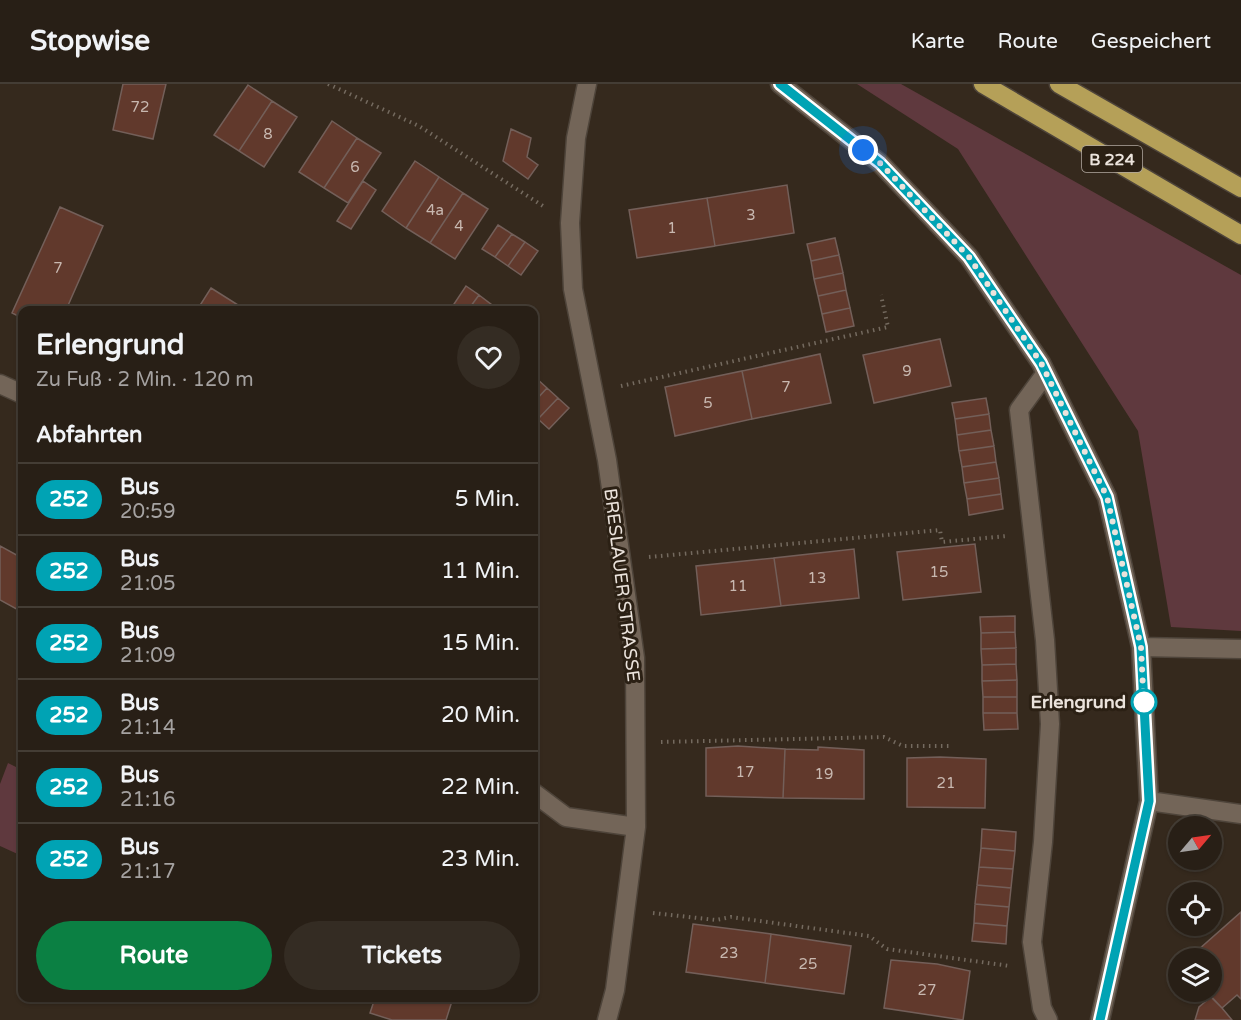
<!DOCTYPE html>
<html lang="de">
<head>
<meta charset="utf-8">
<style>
	:root { --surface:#281f16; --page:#342c23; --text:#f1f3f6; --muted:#a5a2a1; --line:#443d35; --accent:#0b8043 }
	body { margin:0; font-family:"Varela Round",sans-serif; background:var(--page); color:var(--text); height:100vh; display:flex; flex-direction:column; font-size:22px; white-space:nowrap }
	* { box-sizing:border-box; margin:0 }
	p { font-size:20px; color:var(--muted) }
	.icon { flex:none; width:33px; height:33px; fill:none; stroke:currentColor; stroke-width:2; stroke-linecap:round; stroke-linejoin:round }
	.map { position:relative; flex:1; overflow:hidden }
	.sheet { position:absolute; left:18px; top:222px; width:520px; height:696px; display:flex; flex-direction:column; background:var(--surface); border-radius:12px; box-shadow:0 2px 4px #0004,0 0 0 2px var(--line) }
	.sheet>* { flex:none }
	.badge { padding:0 12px; border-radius:20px; font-size:21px; line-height:39px }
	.needle { width:39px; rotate:61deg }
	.controls { position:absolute; left:1168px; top:732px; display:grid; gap:12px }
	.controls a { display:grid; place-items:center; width:54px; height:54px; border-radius:50%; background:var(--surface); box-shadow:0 2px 4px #0004,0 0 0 2px var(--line); font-size:30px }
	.you { position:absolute; width:30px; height:30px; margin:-15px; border:4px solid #fff; border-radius:50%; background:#1a73e8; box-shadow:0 0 0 9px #1a73e833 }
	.map>.badge { position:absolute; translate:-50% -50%; box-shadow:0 0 0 3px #fff }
	h2 { padding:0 18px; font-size:22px; line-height:54px }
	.round { display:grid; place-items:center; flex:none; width:63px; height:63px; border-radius:32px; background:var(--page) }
	.head { display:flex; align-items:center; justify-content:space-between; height:102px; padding:0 18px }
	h1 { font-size:28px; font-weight:800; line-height:45px }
	.primary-button { display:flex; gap:12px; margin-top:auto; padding:12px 18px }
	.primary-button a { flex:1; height:69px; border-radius:36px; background:var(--accent); color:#fff; font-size:24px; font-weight:800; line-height:69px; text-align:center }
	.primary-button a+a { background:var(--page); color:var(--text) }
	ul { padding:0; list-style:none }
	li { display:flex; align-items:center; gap:18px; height:72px; padding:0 18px; border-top:2px solid var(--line) }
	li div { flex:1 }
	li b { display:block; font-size:22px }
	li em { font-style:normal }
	li .badge { min-width:66px; font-weight:700; text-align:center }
	header { display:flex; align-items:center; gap:36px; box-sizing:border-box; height:84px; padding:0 30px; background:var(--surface); border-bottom:2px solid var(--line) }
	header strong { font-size:28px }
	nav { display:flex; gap:33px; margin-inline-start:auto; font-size:21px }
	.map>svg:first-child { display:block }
	.green { fill:#5f393e }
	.building { fill:#61392c; stroke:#735f59; stroke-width:1.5 }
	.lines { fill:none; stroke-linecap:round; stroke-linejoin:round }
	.minor-casing { stroke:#4e443a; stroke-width:21 }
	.highway-casing { stroke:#4e443a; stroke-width:21 }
	.path { stroke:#746a5f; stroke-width:4; stroke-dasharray:1.5 4.5; stroke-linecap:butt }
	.minor { stroke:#736558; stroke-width:18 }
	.highway { stroke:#b5a058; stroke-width:18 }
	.line-casing { stroke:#fff; stroke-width:14 }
	.line { stroke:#00a3b4; stroke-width:9 }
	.walk { stroke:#ebe3dc; stroke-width:6; stroke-dasharray:0 10.8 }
	.stop-dot { fill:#fff; stroke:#00a3b4; stroke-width:3 }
	.labels { text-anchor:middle; stroke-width:6; stroke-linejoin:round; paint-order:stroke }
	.number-label { font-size:15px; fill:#c8b8b0 }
	.shield { fill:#2b2014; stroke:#b1a8a0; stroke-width:1.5 }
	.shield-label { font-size:16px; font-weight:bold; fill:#ebe3dc }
	.street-label { font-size:18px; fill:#ebe3dc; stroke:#2b2014 }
	.stop-label { font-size:18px; font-weight:bold; fill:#ebe3dc; stroke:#2b2014; text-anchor:end }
</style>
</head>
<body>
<header>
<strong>Stopwise</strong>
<nav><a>Karte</a><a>Route</a><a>Gespeichert</a></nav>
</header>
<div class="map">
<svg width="1241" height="936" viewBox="0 0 1241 936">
	<rect width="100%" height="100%" fill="#35291d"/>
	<path class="green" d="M 857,0 L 901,0 L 1241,191 L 1241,547 L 1171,543 L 1138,347 L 958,65 Z
		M 8,679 L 22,686 L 22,772 L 0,762 L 0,700 Z"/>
	<path class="building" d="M 123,0 L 166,0 L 153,55 L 113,46 Z
		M 248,1 L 272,17 L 239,67 L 214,51 Z
		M 272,17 L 297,33 L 264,83 L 239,67 Z
		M 332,37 L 357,54 L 324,104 L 299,88 Z
		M 511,45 L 531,54 L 527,73 L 538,81 L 528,95 L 503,77 Z
		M 357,54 L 381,69 L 348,119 L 324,104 Z
		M 415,77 L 439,93 L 406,144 L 382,127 Z
		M 439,93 L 463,109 L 430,159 L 406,144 Z
		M 363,97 L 376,106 L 351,145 L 337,137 Z
		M 787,101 L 794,149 L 715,162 L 707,114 Z
		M 463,109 L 488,125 L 455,175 L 430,159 Z
		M 707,114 L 715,162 L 637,174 L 629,126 Z
		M 60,123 L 103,142 L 66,226 L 22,226 L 22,234 L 12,229 Z
		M 498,141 L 512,150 L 495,173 L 482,165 Z
		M 512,150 L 525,158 L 508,182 L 495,173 Z
		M 835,154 L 839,171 L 811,177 L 807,160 Z
		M 525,158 L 538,167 L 521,191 L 508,182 Z
		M 839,171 L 843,189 L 814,195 L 811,177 Z
		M 843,189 L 846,206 L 818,212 L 814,195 Z
		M 466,202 L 479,211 L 468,226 L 450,226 Z
		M 211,204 L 246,226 L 197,226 Z
		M 846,206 L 850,224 L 822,230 L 818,212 Z
		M 479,211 L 492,221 L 488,226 L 468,226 Z
		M 850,224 L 854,242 L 826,248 L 822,230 Z
		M 940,255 L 951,302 L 874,319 L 863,271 Z
		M 820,270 L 831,319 L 752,335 L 742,287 Z
		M 742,287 L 752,335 L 675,352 L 665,303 Z
		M 536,294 L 547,304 L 534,318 L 534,296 Z
		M 547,304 L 558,314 L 538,335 L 534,331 L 534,318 Z
		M 558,314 L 569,324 L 549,345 L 538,335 Z
		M 986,314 L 989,330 L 955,335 L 952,319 Z
		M 989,330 L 991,346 L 957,351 L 955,335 Z
		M 991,346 L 994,362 L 959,367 L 957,351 Z
		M 994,362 L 996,378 L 962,383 L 959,367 Z
		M 996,378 L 999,394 L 964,399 L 962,383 Z
		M 999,394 L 1001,410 L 967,415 L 964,399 Z
		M 1001,410 L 1003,425 L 969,431 L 967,415 Z
		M 975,460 L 981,508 L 903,516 L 897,468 Z
		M 0,462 L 22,474 L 22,528 L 0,516 Z
		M 854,465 L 859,514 L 781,522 L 774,474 Z
		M 774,474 L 781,522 L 701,531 L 696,482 Z
		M 1015,532 L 1015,548 L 981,549 L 980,533 Z
		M 1015,548 L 1016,564 L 981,565 L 981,549 Z
		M 1016,564 L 1016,580 L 982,581 L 981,565 Z
		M 1016,580 L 1017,596 L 982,597 L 982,581 Z
		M 1017,596 L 1017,613 L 983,613 L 982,597 Z
		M 983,613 L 1017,613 L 1017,629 L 983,629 Z
		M 983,629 L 1017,629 L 1018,645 L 984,646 Z
		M 738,662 L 785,665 L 783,714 L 706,712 L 706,664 Z
		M 818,663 L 864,666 L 864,715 L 783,714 L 785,665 L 818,666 Z
		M 940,673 L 986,675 L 985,724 L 907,723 L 907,674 Z
		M 982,745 L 1016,748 L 1015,767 L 981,764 Z
		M 981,764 L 1015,767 L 1013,785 L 979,783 Z
		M 979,783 L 1013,785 L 1011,804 L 977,801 Z
		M 977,801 L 1011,804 L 1009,823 L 975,820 Z
		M 975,820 L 1009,823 L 1007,842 L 974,839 Z
		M 1241,828 L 1241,915 L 1237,911 L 1222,924 L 1207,908 L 1212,908 L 1212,874 L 1189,874 Z
		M 974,839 L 1007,842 L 1006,860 L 972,857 Z
		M 693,840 L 771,850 L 765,899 L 686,888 Z
		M 771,850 L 851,862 L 844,910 L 765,899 Z
		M 891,876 L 937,880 L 970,887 L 963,936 L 884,924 Z
		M 1211,913 L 1222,924 L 1232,936 L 1195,936 L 1199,923 Z
		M 375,914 L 453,914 L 446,936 L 392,936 L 370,929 Z"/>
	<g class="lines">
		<defs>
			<path id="minor" d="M 587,0 L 576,54 L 570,139 L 573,205 L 607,376 L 635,574 L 636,743 L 615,906 L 607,936
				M 780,0 L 880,79 L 969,173 L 1041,279 L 1107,413 L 1141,563 L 1149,717 L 1100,936
				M 1046,289 L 1019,326 L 1045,556 L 1050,640 L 1043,758 L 1032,858 L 1042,924 L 1048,936
				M 0,300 L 22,310
				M 1141,563 L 1241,565
				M 534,709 L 566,733 L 636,743
				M 1149,717 L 1241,730"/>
			<path id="highway" d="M 983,0 L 1241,151
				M 1059,0 L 1241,104"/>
		</defs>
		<use href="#minor" class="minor-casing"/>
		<use href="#highway" class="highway-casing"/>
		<path class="path" d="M 328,0 L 419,42 L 543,122
			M 621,302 L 888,243 L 881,211
			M 649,473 L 940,446 L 942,458 L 1007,452
			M 661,658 L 884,653 L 903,662 L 950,662
			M 653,829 L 716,836 L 731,833 L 869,852 L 887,865 L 1010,882"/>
		<use href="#minor" class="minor"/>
		<use href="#highway" class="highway"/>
	</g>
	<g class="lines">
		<defs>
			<path id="line" d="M 780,0 L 880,79 L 969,173 L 1041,279 L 1107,413 L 1141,563 L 1149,717 L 1100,936"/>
		</defs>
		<use href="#line" class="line-casing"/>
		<use href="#line" class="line"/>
		<path class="walk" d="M 863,66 L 880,79 L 969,173 L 1041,279 L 1107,413 L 1141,563 L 1144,625 L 1144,618"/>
	</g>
	<circle class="stop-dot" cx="1144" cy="618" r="12"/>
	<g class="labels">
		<g class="number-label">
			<text x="140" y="28">72</text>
			<text x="268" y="55">8</text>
			<text x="355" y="88">6</text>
			<text x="435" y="131">4a</text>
			<text x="751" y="136">3</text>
			<text x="459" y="147">4</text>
			<text x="672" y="149">1</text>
			<text x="58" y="189">7</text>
			<text x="907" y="292">9</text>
			<text x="786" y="308">7</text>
			<text x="708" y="324">5</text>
			<text x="939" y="493">15</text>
			<text x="817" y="499">13</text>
			<text x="738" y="507">11</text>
			<text x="745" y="693">17</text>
			<text x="824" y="695">19</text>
			<text x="946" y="704">21</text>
			<text x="729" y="874">23</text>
			<text x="808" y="885">25</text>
			<text x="927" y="911">27</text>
		</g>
		<rect class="shield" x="1082" y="62" width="60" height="26" rx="4.5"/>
		<g class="shield-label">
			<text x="1112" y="81">B 224</text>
		</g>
		<g class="street-label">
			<text transform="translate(622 501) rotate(83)" y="6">BRESLAUER STRASSE</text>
		</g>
		<g class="stop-label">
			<text x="1126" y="624">Erlengrund</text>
		</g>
	</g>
</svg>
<div class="controls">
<a><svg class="needle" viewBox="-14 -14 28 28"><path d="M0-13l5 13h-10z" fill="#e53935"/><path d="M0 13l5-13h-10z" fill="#a5a2a1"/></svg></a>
<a><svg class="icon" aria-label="locate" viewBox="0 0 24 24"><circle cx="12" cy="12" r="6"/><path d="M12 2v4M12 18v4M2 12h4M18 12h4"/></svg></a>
<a><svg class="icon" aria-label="layers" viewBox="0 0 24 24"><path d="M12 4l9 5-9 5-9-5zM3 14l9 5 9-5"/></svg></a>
</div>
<div class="you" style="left:863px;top:66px"></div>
<section class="sheet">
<div class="head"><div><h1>Erlengrund</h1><p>Zu Fuß · 2 Min. · 120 m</p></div><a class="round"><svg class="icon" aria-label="heart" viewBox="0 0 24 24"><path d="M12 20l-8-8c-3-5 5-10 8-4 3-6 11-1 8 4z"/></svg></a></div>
<h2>Abfahrten</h2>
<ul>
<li><span class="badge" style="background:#00a3b4;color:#fff">252</span><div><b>Bus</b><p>20:59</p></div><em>5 Min.</em></li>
<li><span class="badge" style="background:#00a3b4;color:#fff">252</span><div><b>Bus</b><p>21:05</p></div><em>11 Min.</em></li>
<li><span class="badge" style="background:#00a3b4;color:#fff">252</span><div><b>Bus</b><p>21:09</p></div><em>15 Min.</em></li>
<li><span class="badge" style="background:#00a3b4;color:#fff">252</span><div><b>Bus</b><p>21:14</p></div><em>20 Min.</em></li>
<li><span class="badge" style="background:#00a3b4;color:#fff">252</span><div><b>Bus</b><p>21:16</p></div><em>22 Min.</em></li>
<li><span class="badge" style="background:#00a3b4;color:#fff">252</span><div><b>Bus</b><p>21:17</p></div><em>23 Min.</em></li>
</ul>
<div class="primary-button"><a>Route</a><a>Tickets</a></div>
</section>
</div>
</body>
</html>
